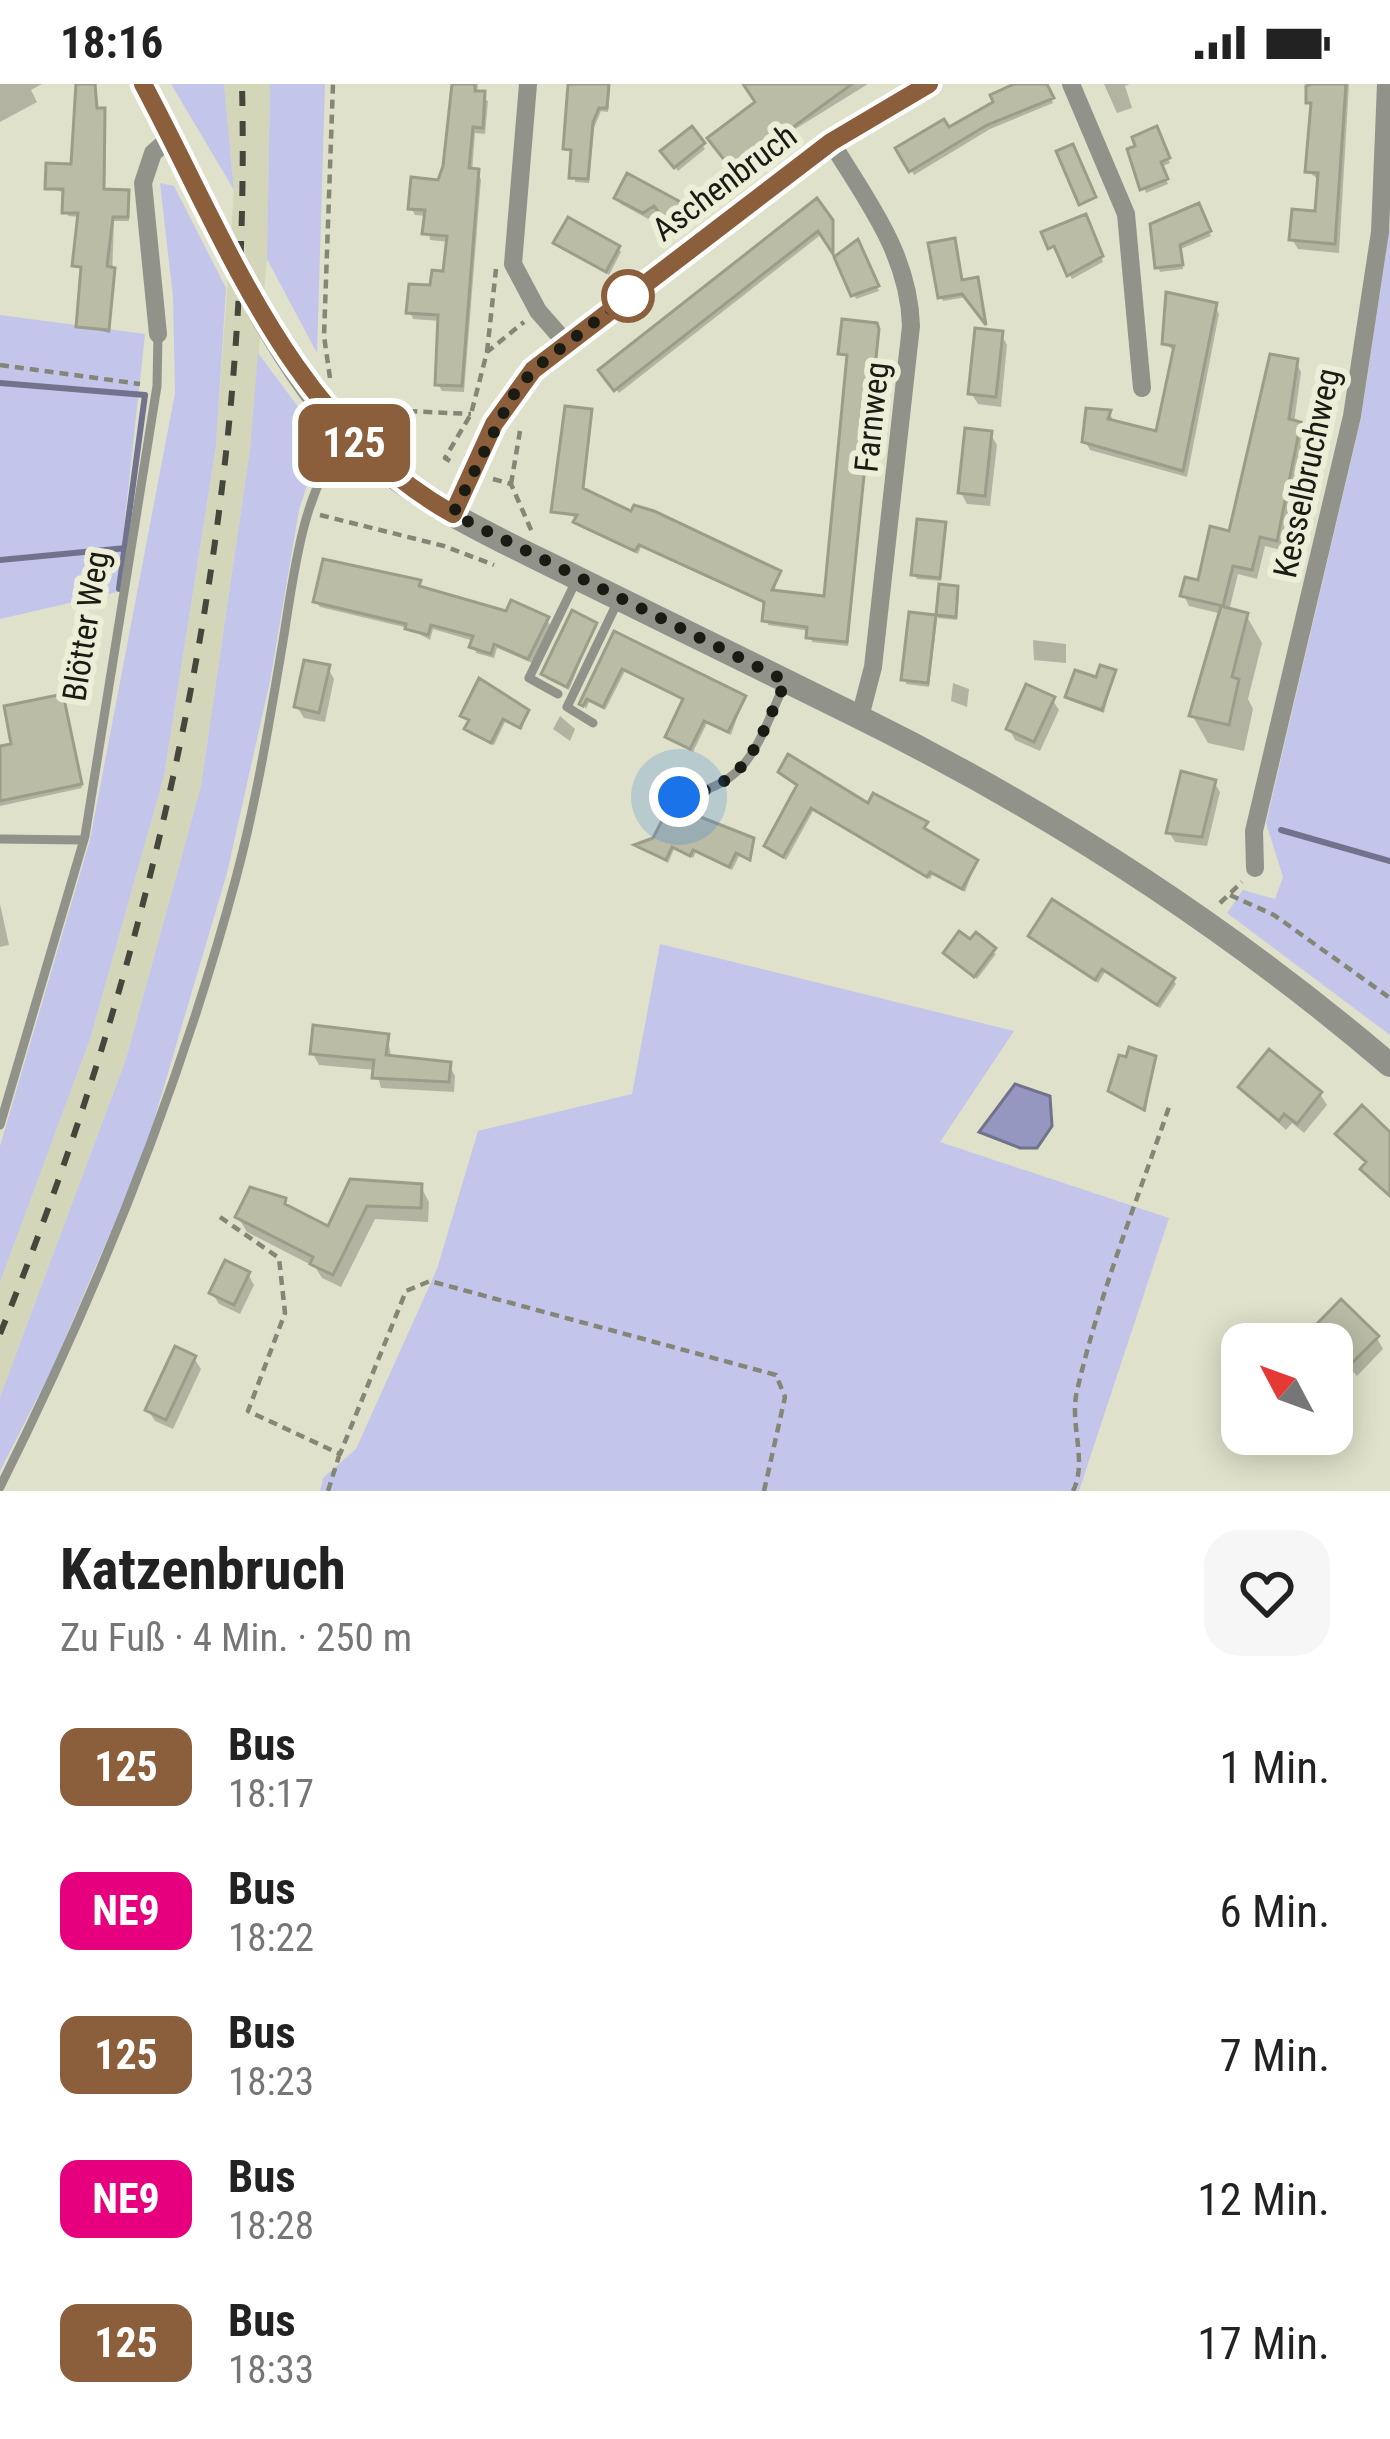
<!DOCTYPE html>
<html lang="de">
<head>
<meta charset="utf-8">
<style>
	:root { --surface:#fff; --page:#f6f6f6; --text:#222; --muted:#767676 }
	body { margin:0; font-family:"Roboto Condensed",sans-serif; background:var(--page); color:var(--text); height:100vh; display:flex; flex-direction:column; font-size:45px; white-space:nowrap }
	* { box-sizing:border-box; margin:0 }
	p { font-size:39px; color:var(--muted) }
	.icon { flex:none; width:66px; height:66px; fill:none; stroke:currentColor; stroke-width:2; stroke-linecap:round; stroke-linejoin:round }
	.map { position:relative; height:1407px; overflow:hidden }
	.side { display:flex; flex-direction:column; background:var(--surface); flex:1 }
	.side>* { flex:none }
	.badge { padding:0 24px; border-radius:18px; font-size:42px; line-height:78px }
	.needle { width:78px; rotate:311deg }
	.buttons { position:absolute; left:1221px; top:1239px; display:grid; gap:24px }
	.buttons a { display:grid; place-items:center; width:132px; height:132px; border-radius:24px; background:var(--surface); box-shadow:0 6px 30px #0003; font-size:60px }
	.you { position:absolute; width:60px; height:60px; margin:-30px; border:9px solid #fff; border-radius:50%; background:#1a73e8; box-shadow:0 0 0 18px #1a73e833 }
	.map>.badge { position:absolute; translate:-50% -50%; box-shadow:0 0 0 6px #fff }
	.round { display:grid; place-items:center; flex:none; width:126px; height:126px; border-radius:36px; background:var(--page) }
	.summary { display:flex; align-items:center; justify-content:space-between; height:204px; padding:0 60px }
	h1 { font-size:57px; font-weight:700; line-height:90px }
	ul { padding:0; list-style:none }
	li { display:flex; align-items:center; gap:36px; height:144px; padding:0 60px }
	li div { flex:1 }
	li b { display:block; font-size:45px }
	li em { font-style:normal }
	li .badge { min-width:132px; font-weight:700; text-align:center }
	.status { display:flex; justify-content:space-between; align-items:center; height:84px; padding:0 60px; background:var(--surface); direction:ltr }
	.status svg { height:33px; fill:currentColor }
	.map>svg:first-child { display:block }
	.built { fill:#d3d6b8 }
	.green { fill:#c4c5eb }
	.water { fill:#9697c0; stroke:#71728c; stroke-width:3 }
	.shadow { fill:#0003 }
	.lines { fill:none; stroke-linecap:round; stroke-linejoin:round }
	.stream { stroke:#71728c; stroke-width:6 }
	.building { fill:#babca6; stroke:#9b9d88; stroke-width:3 }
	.path { stroke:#848676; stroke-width:4.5; stroke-dasharray:9 6; stroke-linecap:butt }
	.service { stroke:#919289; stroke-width:9 }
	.minor { stroke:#919289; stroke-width:18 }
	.tertiary { stroke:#919289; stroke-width:24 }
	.rail { stroke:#46473c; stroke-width:6; stroke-dasharray:15 15; stroke-linecap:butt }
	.line-casing { stroke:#fff; stroke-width:27 }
	.line { stroke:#8b5e3c; stroke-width:18 }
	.walk { stroke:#1a1b13; stroke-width:12; stroke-dasharray:0 21.6 }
	.stop-dot { fill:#fff; stroke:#8b5e3c; stroke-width:6 }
	.labels { text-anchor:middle; stroke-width:12; stroke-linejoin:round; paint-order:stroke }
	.street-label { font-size:33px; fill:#1a1b13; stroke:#eceed7 }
</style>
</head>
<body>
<div class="status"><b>18:16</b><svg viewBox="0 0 49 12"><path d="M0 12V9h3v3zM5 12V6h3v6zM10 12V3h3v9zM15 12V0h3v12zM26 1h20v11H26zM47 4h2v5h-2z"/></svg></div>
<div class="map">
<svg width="1390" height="1407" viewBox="0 0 1390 1407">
	<rect width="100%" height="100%" fill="#dfe1ca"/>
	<path class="built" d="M 224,0 L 270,0 L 267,175 L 250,365 L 201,702 L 126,975 L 0,1313 L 0,1198 L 90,955 L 164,692 L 216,362 L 234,106 Z"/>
	<path class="green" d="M 171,0 L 224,0 L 234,106 Z
		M 270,0 L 325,0 L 317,269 L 267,175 Z
		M 160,99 L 174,102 L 226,204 L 216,362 L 164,692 L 90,955 L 0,1198 L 0,1062 L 90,756 L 175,309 L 173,213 Z
		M 1390,142 L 1390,951 L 1227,829 L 1243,806 L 1275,815 L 1283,793 L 1266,739 L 1361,334 Z
		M 0,231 L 145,250 L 117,508 L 0,535 Z
		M 258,269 L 322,355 L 299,426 L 270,597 L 227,789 L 144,1070 L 51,1287 L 0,1387 L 0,1313 L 126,975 L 201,702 L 250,365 Z
		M 660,860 L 1014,947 L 940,1058 L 1169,1134 L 1079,1407 L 320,1407 L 323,1394 L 356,1365 L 437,1185 L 478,1047 L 632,1010 Z"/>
	<path class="water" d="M 1015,1000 L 1050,1012 L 1052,1042 L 1037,1064 L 1020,1064 L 979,1048 Z"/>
	<path class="shadow" d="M 0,0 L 42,0 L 31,6 L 37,18 L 0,38 Z
		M 81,0 L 96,0 L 98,27 L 106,32 L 105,108 L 129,113 L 129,137 L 114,137 L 110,249 L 79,242 L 83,186 L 75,182 L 80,133 L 68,132 L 66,109 L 48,104 L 74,84 Z
		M 453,0 L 478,0 L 477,10 L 488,17 L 485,50 L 475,49 L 472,88 L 481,95 L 464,308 L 442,307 L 438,300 L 441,237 L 413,235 L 410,228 L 446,190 L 449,158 L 430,156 L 427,132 L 415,131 L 411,124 L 440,99 L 446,83 Z
		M 572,0 L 610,3 L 608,28 L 601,27 L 594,44 L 589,99 L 575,98 L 574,69 L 566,64 Z
		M 746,0 L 868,0 L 779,55 L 737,89 L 711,55 L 759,19 Z
		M 1022,0 L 1045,0 L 1053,19 L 990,45 L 914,91 L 899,65 L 948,47 Z
		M 1104,0 L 1130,0 L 1125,2 L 1132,24 L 1117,29 Z
		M 1311,0 L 1349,0 L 1339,169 L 1298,165 L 1292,155 L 1317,130 L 1320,97 L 1308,87 Z
		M 692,46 L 705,65 L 678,87 L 664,68 Z
		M 1156,46 L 1170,79 L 1161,83 L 1168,100 L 1146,109 L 1131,67 Z
		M 628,93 L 686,124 L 689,130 L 673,143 L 659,126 L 648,135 L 621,120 L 617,113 Z
		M 1197,122 L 1211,152 L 1181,165 L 1183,185 L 1160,188 L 1158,183 Z
		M 830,137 L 834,166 L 823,149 L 619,309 L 602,286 Z
		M 1088,138 L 1103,178 L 1072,195 L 1045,150 Z
		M 954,157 L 967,213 L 943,217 L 941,213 Z
		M 557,159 L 618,164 L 621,168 L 609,191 Z
		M 857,159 L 879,207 L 856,215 L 838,174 Z
		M 1215,222 L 1219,230 L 1187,393 L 1090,366 L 1085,357 L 1109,328 L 1113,336 L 1158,351 L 1176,269 L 1165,259 Z
		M 878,246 L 848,562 L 812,558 L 810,547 L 768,541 L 767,521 L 641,463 L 638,470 L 579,442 L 578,434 L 554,427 L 591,328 L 584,408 L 778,489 L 774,510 L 826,516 L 849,274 L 841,269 Z
		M 1001,250 L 1007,261 L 1001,323 L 978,320 L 971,309 Z
		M 1296,278 L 1301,288 L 1294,339 L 1305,350 L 1281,466 L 1265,462 L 1257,495 L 1238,490 L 1229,527 L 1246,531 L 1262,559 L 1248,615 L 1253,625 L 1244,667 L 1208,659 L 1192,631 L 1222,530 L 1189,522 L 1184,512 L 1200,500 L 1231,450 Z
		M 990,349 L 997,361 L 990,422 L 967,420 L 961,409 Z
		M 944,441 L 941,497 L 917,495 L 914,490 Z
		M 419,499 L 423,506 L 508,531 L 546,535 L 550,541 L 532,579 L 497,564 L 494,574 L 476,569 L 474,557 L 433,545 L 430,556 L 408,544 L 320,523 L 316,517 Z
		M 942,503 L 959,509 L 957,536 L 937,534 L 929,603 L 906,600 L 911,531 L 938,534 Z
		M 595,541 L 569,606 L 547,595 L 544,590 Z
		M 615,551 L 744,614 L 731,651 L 707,639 L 693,668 L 671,657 L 685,617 L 625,587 L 605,626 L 589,618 L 586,625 L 582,619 Z
		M 1033,556 L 1066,560 L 1066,579 L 1034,576 Z
		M 328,584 L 334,595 L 325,638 L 304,634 L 297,623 Z
		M 1114,589 L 1104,629 L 1071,617 L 1068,613 Z
		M 953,599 L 969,605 L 967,623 L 951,617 Z
		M 1052,615 L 1059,626 L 1040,667 L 1015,656 L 1009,644 Z
		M 64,617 L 82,704 L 0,722 L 0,665 L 15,662 Z
		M 526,628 L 522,646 L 505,638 L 494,661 L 470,650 L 471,639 L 464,632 Z
		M 560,632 L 575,645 L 570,657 L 553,645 Z
		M 782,688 L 925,740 L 926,748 L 976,778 L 965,808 L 933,790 L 930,795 L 813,727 L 786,776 L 770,767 L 767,762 L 800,703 Z
		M 1214,698 L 1220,708 L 1207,762 L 1175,758 L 1169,748 Z
		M 752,756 L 751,778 L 739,772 L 732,786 L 696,768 L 693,774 L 674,765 L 668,779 L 639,762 Z
		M 0,820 L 9,861 L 0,863 Z
		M 1034,856 L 1173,896 L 1176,900 L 1160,924 L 1105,888 L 1098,899 Z
		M 971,859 L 996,870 L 977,895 L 950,874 Z
		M 387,953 L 392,975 L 449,981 L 455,992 L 454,1008 L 381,1004 L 376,986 L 319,981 L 313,970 Z
		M 1154,975 L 1146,1028 L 1114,1011 L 1111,1006 Z
		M 1241,1004 L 1320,1010 L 1327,1021 L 1304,1049 L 1292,1039 L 1286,1046 Z
		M 1363,1025 L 1390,1047 L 1390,1114 L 1370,1096 L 1367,1081 L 1339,1051 Z
		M 352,1098 L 421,1103 L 429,1118 L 428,1138 L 375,1135 L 341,1203 L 322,1194 L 315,1183 L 247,1148 L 238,1133 L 284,1116 L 290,1126 L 329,1146 Z
		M 248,1190 L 254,1201 L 240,1230 L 219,1220 L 212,1209 Z
		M 1315,1246 L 1377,1254 L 1383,1265 L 1357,1292 Z
		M 194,1274 L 201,1285 L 173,1345 L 155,1337 L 148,1326 Z"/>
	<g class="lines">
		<path class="stream" d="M 0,299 L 145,311 L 119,505
			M 0,476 L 126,464
			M 1281,746 L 1390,777"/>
	</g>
	<path class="building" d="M 76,0 L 95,0 L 97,24 L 105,24 L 104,105 L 129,106 L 128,133 L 113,133 L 107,182 L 115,184 L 109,246 L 76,243 L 81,183 L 72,182 L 78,129 L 62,129 L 63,105 L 45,105 L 46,79 L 71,80 Z
		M 452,0 L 475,0 L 475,7 L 485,7 L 483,44 L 473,43 L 469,84 L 479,85 L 462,302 L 435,301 L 438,231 L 406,229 L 409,200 L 430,201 L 432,186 L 443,187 L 447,152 L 422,150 L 425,126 L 408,125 L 411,93 L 438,96 L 443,82 Z
		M 568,0 L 609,0 L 607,24 L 599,24 L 593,38 L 588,95 L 569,94 L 571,66 L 563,65 Z
		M 743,0 L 852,0 L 733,87 L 707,54 L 755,18 Z
		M 1014,0 L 1047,0 L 1054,14 L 987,41 L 909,88 L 895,64 L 944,35 L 949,43 L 993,18 L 990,11 Z
		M 1311,0 L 1346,0 L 1335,160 L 1289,156 L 1292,125 L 1315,127 L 1318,89 L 1305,88 L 1311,19 L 1306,19 L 1306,2 Z
		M 692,42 L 705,59 L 674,84 L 660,67 Z
		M 1157,42 L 1170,74 L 1161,78 L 1168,95 L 1140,106 L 1127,65 L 1135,62 L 1132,53 Z
		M 1073,60 L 1096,113 L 1079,121 L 1056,67 Z
		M 627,89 L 664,109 L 688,122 L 667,139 L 654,122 L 643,129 L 614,114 Z
		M 817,114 L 833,136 L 833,170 L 818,147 L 614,307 L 598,286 Z
		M 1199,119 L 1211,147 L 1180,161 L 1183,181 L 1155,184 L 1150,140 Z
		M 1086,130 L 1103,172 L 1067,192 L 1054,162 L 1048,165 L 1041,148 Z
		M 568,133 L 620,162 L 606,188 L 553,159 Z
		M 955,154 L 962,196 L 978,193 L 986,241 L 962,210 L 938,214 L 928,159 Z
		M 858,155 L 879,202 L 851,212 L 834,173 Z
		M 1166,208 L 1217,219 L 1183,387 L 1082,358 L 1086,324 L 1111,326 L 1108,335 L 1156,347 L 1174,262 L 1162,260 Z
		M 842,235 L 877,239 L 879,245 L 847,558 L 806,554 L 807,543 L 762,537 L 764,518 L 639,461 L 635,467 L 573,438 L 577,431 L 551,428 L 565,322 L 592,325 L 583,404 L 631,427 L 634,421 L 654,427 L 781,487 L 772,506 L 824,512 L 847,271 L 838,270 Z
		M 975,244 L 1003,247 L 996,313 L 968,310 Z
		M 1270,270 L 1298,275 L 1289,335 L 1301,338 L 1277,457 L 1260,453 L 1252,486 L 1233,482 L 1223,522 L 1180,512 L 1185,493 L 1198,496 L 1210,442 L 1229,447 Z
		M 965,344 L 992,347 L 985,412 L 958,409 Z
		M 917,435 L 946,438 L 940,494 L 911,491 Z
		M 323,475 L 421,496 L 419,502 L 506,527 L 511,516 L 549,533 L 528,575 L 494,560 L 491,570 L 469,563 L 473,552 L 431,541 L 428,551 L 405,545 L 406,540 L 313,518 Z
		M 939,500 L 958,502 L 956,533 L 936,531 L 928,599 L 901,596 L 909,528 L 936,531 Z
		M 1221,522 L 1248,529 L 1232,593 L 1239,595 L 1229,641 L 1189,632 Z
		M 572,526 L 597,539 L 567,603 L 541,590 Z
		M 614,547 L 746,612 L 728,648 L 704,637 L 690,665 L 665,653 L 683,615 L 622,585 L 603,623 L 587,615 L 583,622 L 579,620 Z
		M 304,576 L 330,581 L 319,629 L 294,623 Z
		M 1100,581 L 1116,586 L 1102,626 L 1065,613 L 1075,586 L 1096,593 Z
		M 479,594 L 529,626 L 520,644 L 503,635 L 491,659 L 464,645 L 469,636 L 460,632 Z
		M 1026,600 L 1055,613 L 1034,658 L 1006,645 Z
		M 63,610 L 82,700 L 0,717 L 0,662 L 11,660 L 4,622 Z
		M 788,670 L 868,719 L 873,709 L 928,738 L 924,744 L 978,776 L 962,805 L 930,788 L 927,793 L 811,724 L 783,773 L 764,762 L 797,701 L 778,688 Z
		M 1181,687 L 1216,696 L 1202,753 L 1166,749 Z
		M 670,721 L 754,754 L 750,776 L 736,769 L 729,783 L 693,766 L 690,772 L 672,763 L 666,776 L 634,761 L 653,754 Z
		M 1052,815 L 1175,894 L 1157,921 L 1102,885 L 1095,896 L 1028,852 Z
		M 959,847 L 970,855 L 976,848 L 996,864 L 974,893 L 943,869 Z
		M 313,941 L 389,950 L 386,971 L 451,978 L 449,998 L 372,994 L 374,976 L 310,970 Z
		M 1129,963 L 1156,972 L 1144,1026 L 1108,1007 L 1119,971 L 1126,973 Z
		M 1269,965 L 1322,1008 L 1297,1040 L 1284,1030 L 1279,1037 L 1238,1003 Z
		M 1362,1021 L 1390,1048 L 1390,1112 L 1360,1085 L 1366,1078 L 1335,1050 Z
		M 350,1095 L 422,1100 L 421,1124 L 367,1122 L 333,1191 L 310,1180 L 313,1173 L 235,1133 L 250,1103 L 286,1114 L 285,1120 L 328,1142 Z
		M 225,1176 L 250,1188 L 234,1221 L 209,1209 Z
		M 1341,1215 L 1379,1252 L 1349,1282 L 1311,1246 Z
		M 175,1262 L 196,1272 L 166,1336 L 145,1326 Z"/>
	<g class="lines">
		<path class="path" d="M 487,268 L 496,185
			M 0,281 L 140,300
			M 330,294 L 324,252 L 333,0
			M 367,338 L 385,326 L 471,330
			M 450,377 L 445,374 L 471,330 L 487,268 L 524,238
			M 493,395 L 511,400 L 532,448
			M 511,400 L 520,347
			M 320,431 L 444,462 L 494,481
			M 1230,811 L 1274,831 L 1390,914
			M 1220,819 L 1242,798
			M 220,1133 L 279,1174 L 285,1229 L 248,1327 L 340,1370 L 406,1207 L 430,1197 L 776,1291 L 785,1313 L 764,1407
			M 328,1407 L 339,1372
			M 1073,1407 C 1088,1377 1069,1340 1077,1307 C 1099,1211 1137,1117 1169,1023"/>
		<path class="service" d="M 558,610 L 529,594 L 575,499
			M 593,639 L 567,623 L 619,515
			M 678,713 C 751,701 757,660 785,599
			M 0,755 L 84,756
			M 0,1041 L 85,752 L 157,302 L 158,250
			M 0,1403 C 98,1207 179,1007 236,794 C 256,719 269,640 282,563 C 294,492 300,415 343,356"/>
		<path class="minor" d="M 528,0 L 513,180 L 538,227 L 566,259
			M 1071,0 L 1126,130 L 1142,304
			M 831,58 C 868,118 909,171 911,242 L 873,583 L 860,633
			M 158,250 L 143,99 L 153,69 L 171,53
			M 1255,784 L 1254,747 L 1352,332 L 1380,148 L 1386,0"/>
		<path class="tertiary" d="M 143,0 C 199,106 266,268 347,352 C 410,417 497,454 577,494 C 669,539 761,584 853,630 C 1046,725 1227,842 1390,981
			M 453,430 L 494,340 L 534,287 L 831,58 L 930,0"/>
		<path class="rail" d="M 0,1250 C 160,856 252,426 242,0"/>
	</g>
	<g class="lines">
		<defs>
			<path id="line" d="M 143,0 C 227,157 290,339 453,430 L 494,340 L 533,286 L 831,58 L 929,0"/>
		</defs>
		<use href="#line" class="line-casing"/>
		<use href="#line" class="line"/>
		<path class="walk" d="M 628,212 L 533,286 L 511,314 L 453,430 L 786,597 C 757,658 751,701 679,713"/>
	</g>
	<circle class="stop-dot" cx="628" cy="212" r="24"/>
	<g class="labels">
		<g class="street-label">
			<text transform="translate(724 98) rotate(-37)" y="12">Aschenbruch</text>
			<text transform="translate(871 333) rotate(-84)" y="12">Farnweg</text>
			<text transform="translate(1306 389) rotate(-78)" y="12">Kesselbruchweg</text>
			<text transform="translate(85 542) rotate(-81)" y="12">Blötter Weg</text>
		</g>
	</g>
</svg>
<div class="buttons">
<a><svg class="needle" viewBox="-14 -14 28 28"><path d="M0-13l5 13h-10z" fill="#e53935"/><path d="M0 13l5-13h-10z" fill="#767676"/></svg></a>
</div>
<div class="you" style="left:679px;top:713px"></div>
<b class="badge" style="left:354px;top:359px;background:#8b5e3c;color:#fff">125</b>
</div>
<section class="side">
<div class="summary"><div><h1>Katzenbruch</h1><p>Zu Fuß · 4 Min. · 250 m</p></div><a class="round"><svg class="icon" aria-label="heart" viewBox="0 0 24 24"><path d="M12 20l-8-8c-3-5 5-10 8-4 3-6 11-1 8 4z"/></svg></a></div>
<ul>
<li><span class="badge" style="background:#8b5e3c;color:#fff">125</span><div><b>Bus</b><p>18:17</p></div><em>1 Min.</em></li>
<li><span class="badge" style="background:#e6007e;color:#fff">NE9</span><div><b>Bus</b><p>18:22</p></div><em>6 Min.</em></li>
<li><span class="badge" style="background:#8b5e3c;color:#fff">125</span><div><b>Bus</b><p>18:23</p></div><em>7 Min.</em></li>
<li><span class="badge" style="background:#e6007e;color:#fff">NE9</span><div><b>Bus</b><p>18:28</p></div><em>12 Min.</em></li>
<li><span class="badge" style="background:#8b5e3c;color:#fff">125</span><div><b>Bus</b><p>18:33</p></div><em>17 Min.</em></li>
</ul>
</section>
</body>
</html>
